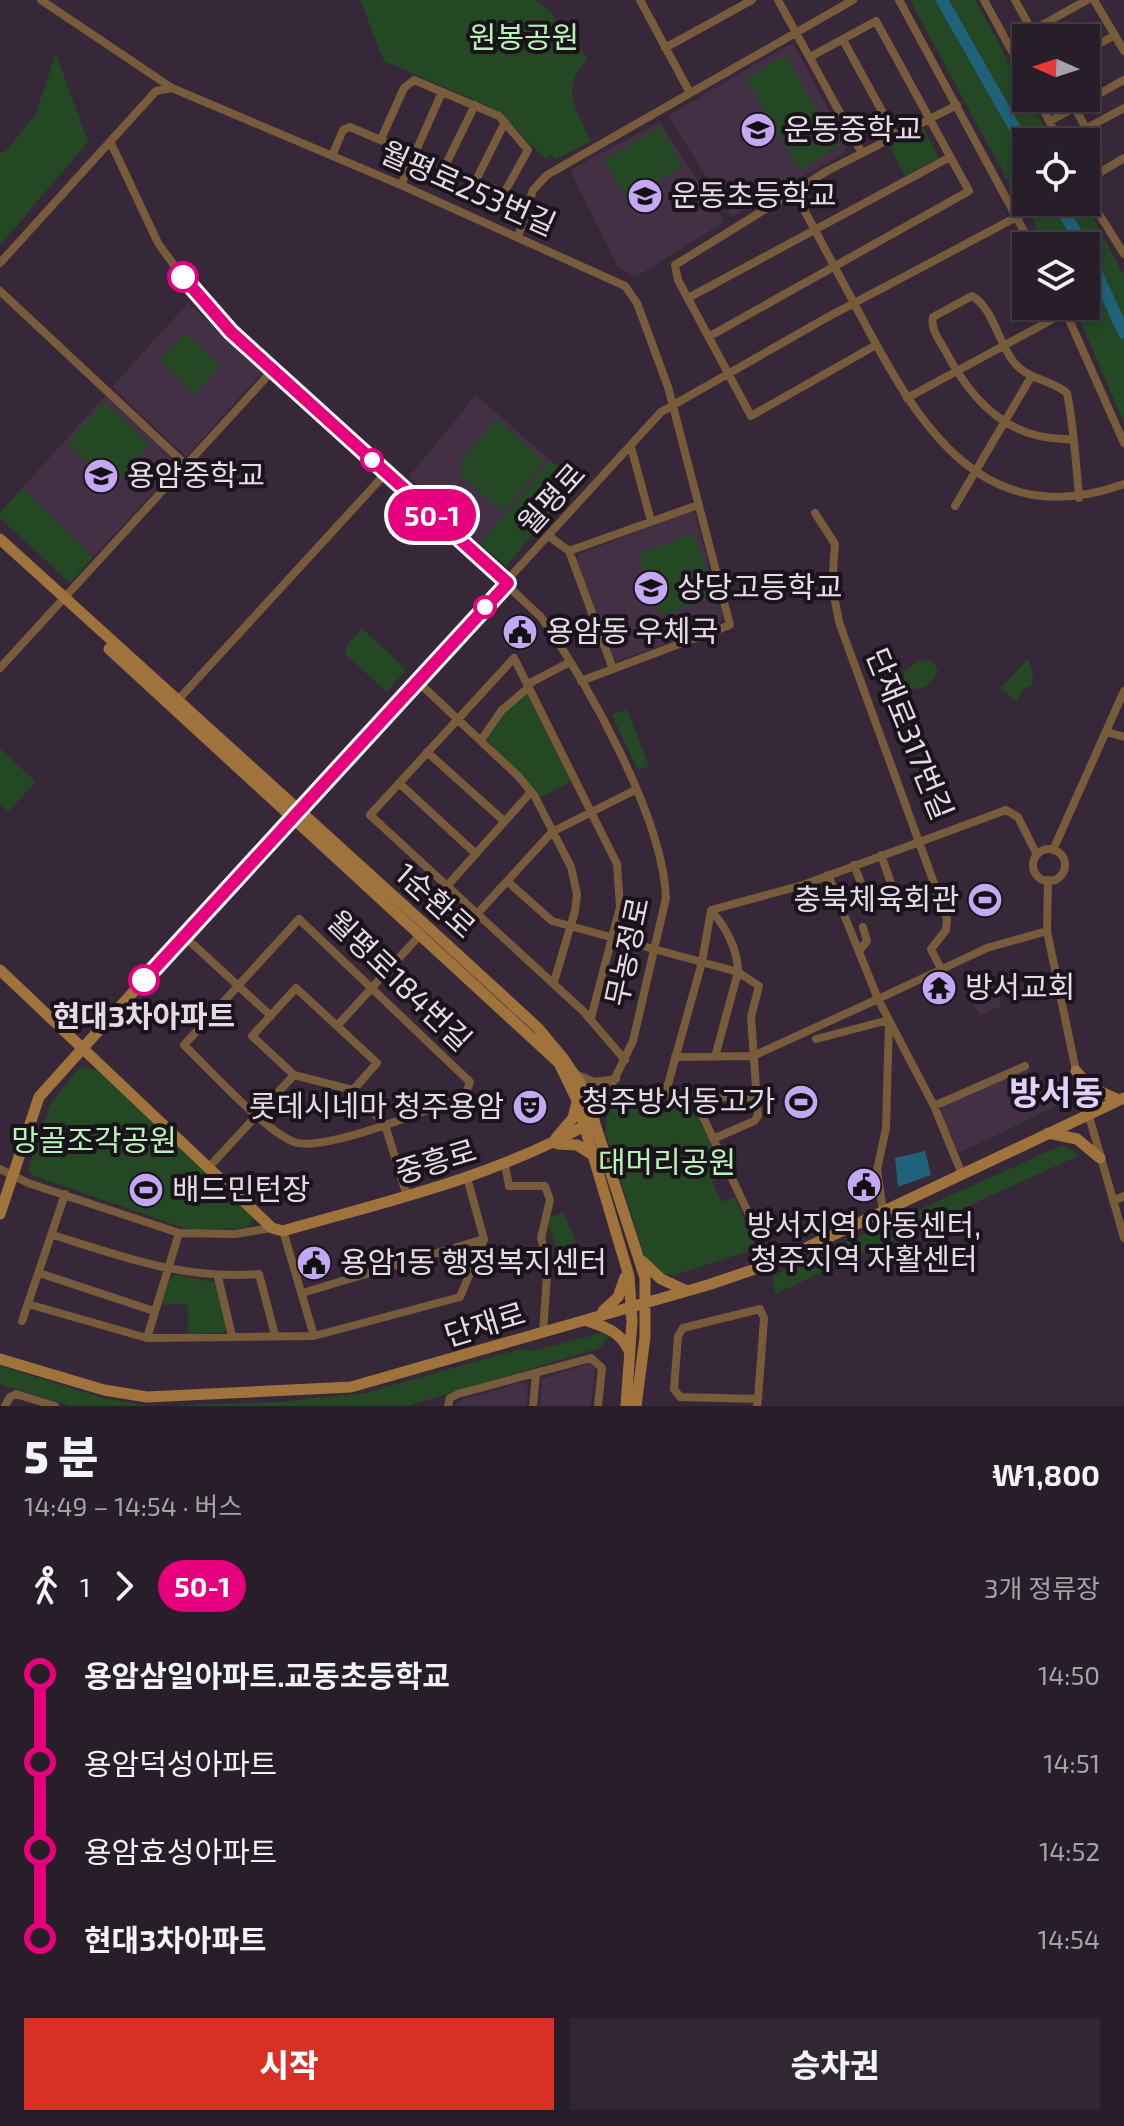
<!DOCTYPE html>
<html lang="ko">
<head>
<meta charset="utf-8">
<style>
	:root { --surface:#281e2a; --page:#302732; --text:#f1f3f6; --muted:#a5a2a8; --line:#443c47; --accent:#d93025 }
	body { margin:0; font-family:"Exo 2","Noto Sans KR",sans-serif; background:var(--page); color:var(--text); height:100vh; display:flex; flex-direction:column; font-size:30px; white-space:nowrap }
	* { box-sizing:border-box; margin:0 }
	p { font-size:26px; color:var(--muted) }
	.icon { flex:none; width:44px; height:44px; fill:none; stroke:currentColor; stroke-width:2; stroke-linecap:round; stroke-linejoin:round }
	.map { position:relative; height:1406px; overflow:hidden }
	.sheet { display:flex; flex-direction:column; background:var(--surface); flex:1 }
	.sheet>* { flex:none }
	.badge { padding:0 16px; border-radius:26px; font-size:28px; line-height:52px }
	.needle { width:52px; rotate:273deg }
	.fabs { position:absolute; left:1012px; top:24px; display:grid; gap:16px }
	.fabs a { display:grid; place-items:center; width:88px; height:88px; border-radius:0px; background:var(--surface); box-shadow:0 4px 12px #0003,0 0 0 2px var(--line); font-size:40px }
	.map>.badge { position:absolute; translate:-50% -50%; box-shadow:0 0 0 4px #fff }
	.legs { display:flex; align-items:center; gap:12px; height:88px; padding:0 24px; font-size:26px }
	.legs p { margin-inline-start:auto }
	.overview { display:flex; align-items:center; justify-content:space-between; height:136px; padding:0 24px }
	h1 { font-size:44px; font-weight:800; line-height:60px }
	.primary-button { display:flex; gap:16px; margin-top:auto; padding:16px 24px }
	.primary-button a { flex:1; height:92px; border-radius:0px; background:var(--accent); color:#fff; font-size:32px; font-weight:800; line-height:92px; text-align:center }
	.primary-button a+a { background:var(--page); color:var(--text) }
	ul { padding:0 24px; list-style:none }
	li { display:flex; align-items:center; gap:28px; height:88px; font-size:30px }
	li i { display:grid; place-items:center; width:12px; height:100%; margin:0 10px; background:currentColor }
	li i::after { content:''; width:20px; height:20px; margin:-10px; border:6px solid; border-radius:50%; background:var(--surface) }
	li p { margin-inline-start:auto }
	li:first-child i { background:linear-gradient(#0000 50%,currentColor 0) }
	li:last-child i { background:linear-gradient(currentColor 50%,#0000 0) }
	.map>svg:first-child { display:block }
	.built { fill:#433045 }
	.green { fill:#244724 }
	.water { fill:#1f6279 }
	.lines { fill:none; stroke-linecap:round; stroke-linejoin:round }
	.river { stroke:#1f6279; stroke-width:12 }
	.street { stroke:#775b3a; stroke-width:8 }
	.secondary { stroke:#a0733c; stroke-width:11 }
	.line-1-casing { stroke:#fff; stroke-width:18 }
	.line-1 { stroke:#e6007e; stroke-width:12 }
	.stop-1-dot { fill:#fff; stroke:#e6007e; stroke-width:4 }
	.labels { text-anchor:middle; stroke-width:8; stroke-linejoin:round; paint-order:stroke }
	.park-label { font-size:30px; fill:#b6f3b5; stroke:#1a131b }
	.poi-label { font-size:30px; fill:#e5dbe5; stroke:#1a131b; text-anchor:start }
	.street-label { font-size:30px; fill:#e5dbe5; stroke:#1a131b }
	.stop-label { font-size:30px; font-weight:bold; fill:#e5dbe5; stroke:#1a131b }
	.quarter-label { font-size:34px; font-weight:bold; fill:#e0d1fc; stroke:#1a131b }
</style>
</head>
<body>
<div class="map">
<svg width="1124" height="1406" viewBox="0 0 1124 1406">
	<rect width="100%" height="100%" fill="#362838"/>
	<path class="built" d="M 788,45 L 794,45 L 847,145 L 844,153 L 732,217 L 668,116 Z
		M 660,122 L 724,222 L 636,277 L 619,268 L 570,170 Z
		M 188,303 L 263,371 L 186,457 L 112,387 Z
		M 106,395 L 180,464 L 93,557 L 22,488 Z
		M 476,395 L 550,460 L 480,544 L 409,477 Z
		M 690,511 L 695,514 L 723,616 L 720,624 L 618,661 L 611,659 L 576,560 L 580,554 Z
		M 989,979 L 1000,994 L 1000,1006 L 980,1015 L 964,992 Z
		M 1027,1069 L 1044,1081 L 1052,1075 L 1061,1075 L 1065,1096 L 1058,1105 L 961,1152 L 955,1150 L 939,1113 L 942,1106 Z
		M 590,1363 L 595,1368 L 591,1406 L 540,1406 L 542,1379 Z
		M 524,1382 L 528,1387 L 526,1406 L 453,1406 L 460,1400 Z"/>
	<path class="green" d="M 360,0 L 536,0 L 548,9 L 588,59 C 559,89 576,108 591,141 L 556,159 L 550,154 L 546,160 L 497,110 L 384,61 Z
		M 910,0 L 975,0 L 1053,142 L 1026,142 L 1026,199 L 1023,193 L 1012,189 Z
		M 56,53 L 88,142 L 0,245 L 0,153 L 6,151 L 35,115 Z
		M 786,55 L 837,147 L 800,171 L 746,78 Z
		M 660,127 L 683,166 L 627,200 L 604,160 Z
		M 923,127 L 939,158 L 905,176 L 888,143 Z
		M 1027,202 L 1086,204 L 1124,276 L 1124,423 L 1074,306 L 1086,306 L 1086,246 L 1042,246 C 1034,232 1035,217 1027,202 Z
		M 185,333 L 220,366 L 195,394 L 160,361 Z
		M 104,402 L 150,444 L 114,487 L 67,443 Z
		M 497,419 L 544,461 L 503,512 L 461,475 L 461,460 Z
		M 550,460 L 577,483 L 506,566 L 480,544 Z
		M 22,488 L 93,557 L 70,583 L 0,518 L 0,513 Z
		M 694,533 L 715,597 L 661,616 L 638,554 Z
		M 362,628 L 406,670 L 387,692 L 346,655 L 346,647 Z
		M 1028,659 L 1033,672 L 1032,685 L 1024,689 L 1016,702 L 1001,688 Z
		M 932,660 L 938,671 C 929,688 920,691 904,688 L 904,672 L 918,661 Z
		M 527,691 L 574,780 L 539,798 L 486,738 L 508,708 Z
		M 627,709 L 649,766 L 638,771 L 612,715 Z
		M 0,748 L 36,782 L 8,812 L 0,805 Z
		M 83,1067 L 99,1070 L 254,1217 L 248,1228 L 190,1230 L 31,1175 L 28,1168 L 51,1103 L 77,1070 Z
		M 612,1101 L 692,1105 L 726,1175 L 712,1182 L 722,1202 L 735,1197 L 757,1249 L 674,1275 L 661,1275 L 645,1258 L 606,1134 L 606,1119 Z
		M 1062,1145 L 1080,1155 L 775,1294 L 772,1276 Z
		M 564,1212 L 577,1247 L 559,1254 L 546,1219 Z
		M 174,1274 L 216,1283 L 227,1329 L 223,1333 L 188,1334 L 187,1304 L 162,1305 L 166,1283 Z
		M 606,1332 L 610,1335 L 600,1348 L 407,1406 L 158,1406 L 278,1402 L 365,1393 L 521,1349 L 532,1351 Z
		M 0,1366 L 103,1398 L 150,1406 L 71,1406 L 0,1384 Z"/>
	<path class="water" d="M 925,1151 L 931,1175 L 898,1187 L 895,1158 Z"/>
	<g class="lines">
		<path class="river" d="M 942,0 L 1026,148
			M 1057,202 L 1084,246
			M 1086,250 L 1124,333"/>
		<path class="street" d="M 41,0 L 172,88 L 401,185 L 625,286 L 637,303 L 668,387 L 730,625 L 581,681
			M 640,0 L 690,93
			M 778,0 L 862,153
			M 899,0 L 1032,246
			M 984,0 L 1026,77
			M 1015,0 L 1036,38
			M 1094,0 L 1124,51
			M 843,40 L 895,135
			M 1008,44 L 1087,0
			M 665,48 L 752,0
			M 1086,51 L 1115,35
			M 1037,98 L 1060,142
			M 1069,98 L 1086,128
			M 1050,121 L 1124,80
			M 1074,135 L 1124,108
			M 110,141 L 158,243 L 195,294 L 541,617 C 588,684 663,817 666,898 L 633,1041 L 594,1121
			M 332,156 L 343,130 L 350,127 L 504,193 L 528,150 L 499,116 L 414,80 L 404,88 L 381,139
			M 445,166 L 475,105
			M 476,180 L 505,122
			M 1086,181 L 1124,158
			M 401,185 L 442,92
			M 794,191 C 817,234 840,277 863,320 C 919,426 984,535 1124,484
			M 1086,193 L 1124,254
			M 518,237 L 533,190 L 547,175 L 853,0
			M 0,263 L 156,91 L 172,88
			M 0,291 L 186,465
			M 688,298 L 950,157
			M 1063,306 L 1124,443
			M 710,336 L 969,191 L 876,21 L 810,57
			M 876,345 L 751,416 L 678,280 L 675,265 L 827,171 L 957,105
			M 907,398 L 1066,312
			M 1073,439 C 1011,442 973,403 946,352 C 940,341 930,329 933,317 L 972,296 C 993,308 998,342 1013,361 C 1027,380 1051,379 1067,393 C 1074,428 1076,463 1079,498
			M 631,447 L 651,521
			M 955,506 L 1031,377
			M 815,513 L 835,544 L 832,585 L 839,622 L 947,919 L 946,930 L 931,949 L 941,969
			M 550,537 L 569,551 L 698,505
			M 569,551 L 613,669
			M 0,668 L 273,370
			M 417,681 L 518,776 L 534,795 L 571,867 L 577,894 L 575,911 L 554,982
			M 528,684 L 570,662
			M 177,701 L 386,473
			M 1107,732 L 1124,737
			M 481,740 L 502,710 L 529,687
			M 427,752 L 504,821
			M 399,783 L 476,854
			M 296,811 L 661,412 L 826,318 L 1045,202
			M1033 865a16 16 0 1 1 32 0a16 16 0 1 1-32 0Z
			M 1053,850 L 1124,691
			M 881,855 L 897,900
			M 854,865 L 866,896 L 875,901 L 894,893
			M 1048,880 L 1047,931 L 1076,1071 L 1124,1238
			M 507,881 L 552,921 L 738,972 L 759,986 L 751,1017 L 758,1116 L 754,1121 L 713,1139
			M 447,886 L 531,792
			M 711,911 C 726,926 738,951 738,972 L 715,1057
			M 477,914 L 552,832 L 635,790
			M 299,919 L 470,1082 L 465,1096 C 432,1108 323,1153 294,1142 C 265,1131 209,1069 184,1045 Z
			M 184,936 L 271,1016
			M 859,951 L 867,941 L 863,927
			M 296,988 L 377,1063 L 353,1090 L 294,1075 L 252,1036 Z
			M 591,1018 L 620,907 L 617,864 L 514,658 L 370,815 L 583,1011 L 625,1060
			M 337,1026 L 420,935
			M 816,1039 L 889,1020 L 886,1128 L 877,1170 L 883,1211
			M 675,1057 L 753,1056 L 878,999 L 828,875
			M 575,1074 L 594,1082 L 616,1079
			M 353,1090 L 385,1125 L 407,1196
			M 694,1098 L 755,1097
			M 934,1106 L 1025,1066
			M 505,1165 L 509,1186 L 545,1186 L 550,1200 L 541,1238 L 548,1262 L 543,1332
			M 210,1166 L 294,1075
			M 0,1169 L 28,1183 L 179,1233 L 235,1234 L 272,1228
			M 962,1174 L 934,1106 L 878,999 L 987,948 L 1047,931
			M 1113,1201 L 1124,1196
			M 283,1231 L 314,1336
			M 53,1235 C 124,1257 183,1280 259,1274 L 275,1335
			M 761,1240 L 694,1098 L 668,1096 L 667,1088 L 702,962 L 711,910 L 803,885 L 1006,810 L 1018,817 L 1037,855
			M 39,1273 L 154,1311
			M 218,1277 L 232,1336
			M 302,1293 L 484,1239
			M 28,1304 L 147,1338 L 314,1336 L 460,1297 L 484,1239 L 467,1178
			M 22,1321 L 65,1194
			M 147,1338 L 179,1233
			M 5,1406 L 10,1397 L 16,1394 L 55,1406
			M 448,1406 L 450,1398 L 458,1394 L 591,1358 L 602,1368 L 598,1406
			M 533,1406 L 536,1373
			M 757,1406 L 758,1399 L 764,1318 L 760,1309 L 683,1328 L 678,1336 L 674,1389 L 680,1397 L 758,1399"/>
		<path class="secondary" d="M 0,539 L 429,928 L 538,1028 L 563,1058 L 580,1083 L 594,1121 L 645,1278 L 645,1337 L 636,1406
			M 109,649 L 559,1063 L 576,1098 L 629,1276 L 632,1321 L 626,1406
			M 0,970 L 272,1228 L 283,1231 C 391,1200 491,1178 590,1123
			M 1076,1071 L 1090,1087 L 1119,1100
			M 1048,1133 L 1077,1139 L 1100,1158
			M 556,1138 L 573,1118 L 577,1102
			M 558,1144 L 577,1145 L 593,1155
			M 0,1214 L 39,1097 L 293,814
			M 642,1261 L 661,1279 L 687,1291
			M 603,1311 L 618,1297 L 625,1277
			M 585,1320 C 604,1327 619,1330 628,1349
			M 0,1359 L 104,1390 L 147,1397 L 351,1387 L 708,1285 L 776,1262 L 1124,1098"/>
	</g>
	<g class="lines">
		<defs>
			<path id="line-1" d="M 144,980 L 508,583 L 231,332 L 183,277"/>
		</defs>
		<use href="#line-1" class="line-1-casing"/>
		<use href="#line-1" class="line-1"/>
	</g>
	<defs>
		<symbol id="school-disc" viewBox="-11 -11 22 22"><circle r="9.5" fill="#c3a7f2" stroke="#1a131b"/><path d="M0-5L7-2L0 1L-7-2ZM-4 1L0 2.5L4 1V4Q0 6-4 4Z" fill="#111"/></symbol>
		<symbol id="civic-disc" viewBox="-11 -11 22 22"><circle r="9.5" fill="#c3a7f2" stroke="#1a131b"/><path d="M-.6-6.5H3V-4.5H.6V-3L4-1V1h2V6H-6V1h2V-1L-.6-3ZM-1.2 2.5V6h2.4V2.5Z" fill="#111"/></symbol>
		<symbol id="stadium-disc" viewBox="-11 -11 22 22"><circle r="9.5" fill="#c3a7f2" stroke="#1a131b"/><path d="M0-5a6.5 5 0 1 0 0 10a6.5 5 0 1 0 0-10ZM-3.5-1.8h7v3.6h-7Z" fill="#111"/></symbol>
		<symbol id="temple-disc" viewBox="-11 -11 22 22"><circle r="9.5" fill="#c3a7f2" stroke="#1a131b"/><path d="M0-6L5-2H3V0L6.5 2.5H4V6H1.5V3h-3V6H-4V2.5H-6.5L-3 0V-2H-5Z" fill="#111"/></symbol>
		<symbol id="theatre-disc" viewBox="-11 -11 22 22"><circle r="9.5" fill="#c3a7f2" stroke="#1a131b"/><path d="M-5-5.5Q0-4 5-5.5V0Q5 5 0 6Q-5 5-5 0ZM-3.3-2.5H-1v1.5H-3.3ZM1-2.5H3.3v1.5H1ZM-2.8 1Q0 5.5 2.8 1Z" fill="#111"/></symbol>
	</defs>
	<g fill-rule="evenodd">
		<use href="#school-disc" x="738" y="110" width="40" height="40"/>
		<use href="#school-disc" x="625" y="176" width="40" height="40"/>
		<use href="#school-disc" x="81" y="456" width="40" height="40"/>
		<use href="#school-disc" x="631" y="568" width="40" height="40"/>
		<use href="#civic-disc" x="500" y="612" width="40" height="40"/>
		<use href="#stadium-disc" x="965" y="880" width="40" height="40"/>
		<use href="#temple-disc" x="919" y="968" width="40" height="40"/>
		<use href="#stadium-disc" x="781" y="1082" width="40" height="40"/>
		<use href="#theatre-disc" x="510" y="1087" width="40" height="40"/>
		<use href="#civic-disc" x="844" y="1165" width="40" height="40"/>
		<use href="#stadium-disc" x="126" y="1170" width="40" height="40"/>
		<use href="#civic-disc" x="294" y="1243" width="40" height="40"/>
	</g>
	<g class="stop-1-dot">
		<circle cx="183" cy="277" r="14"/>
		<circle cx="372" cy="460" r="10"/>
		<circle cx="485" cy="607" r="10"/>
		<circle cx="144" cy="980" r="14"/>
	</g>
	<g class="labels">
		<g class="park-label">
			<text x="524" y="48">원봉공원</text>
			<text x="94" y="1151">망골조각공원</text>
			<text x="667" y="1173">대머리공원</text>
		</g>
		<g class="poi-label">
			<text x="784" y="140">운동중학교</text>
			<text x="671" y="206">운동초등학교</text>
			<text x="127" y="486">용암중학교</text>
			<text x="677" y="598">상당고등학교</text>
			<text x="546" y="642">용암동 우체국</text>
			<text x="959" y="910" text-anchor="end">충북체육회관</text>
			<text x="965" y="998">방서교회</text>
			<text x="775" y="1112" text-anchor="end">청주방서동고가</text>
			<text x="504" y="1117" text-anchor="end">롯데시네마 청주용암</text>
			<text x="172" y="1200">배드민턴장</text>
			<text x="864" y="1236" text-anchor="middle">방서지역 아동센터,<tspan x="864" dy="34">청주지역 자활센터</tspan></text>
			<text x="340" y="1273">용암1동 행정복지센터</text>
		</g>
		<g class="street-label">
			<text transform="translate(468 189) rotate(24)" y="10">월평로253번길</text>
			<text transform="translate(552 499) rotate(-48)" y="10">월평로</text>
			<text transform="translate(909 734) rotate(68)" y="10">단재로317번길</text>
			<text transform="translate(435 901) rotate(42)" y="10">1순환로</text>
			<text transform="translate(628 952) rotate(-78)" y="10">무농정로</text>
			<text transform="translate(399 981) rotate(44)" y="10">월평로184번길</text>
			<text transform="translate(436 1162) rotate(-17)" y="10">중흥로</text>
			<text transform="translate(485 1325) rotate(-17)" y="10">단재로</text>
		</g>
		<g class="stop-label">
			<text x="144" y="1027">현대3차아파트</text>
		</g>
		<g class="quarter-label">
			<text x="1056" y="1105">방서동</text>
		</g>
	</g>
</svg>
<div class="fabs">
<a><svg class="needle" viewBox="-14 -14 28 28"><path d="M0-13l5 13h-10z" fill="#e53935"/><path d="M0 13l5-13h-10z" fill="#a5a2a8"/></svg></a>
<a><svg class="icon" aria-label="locate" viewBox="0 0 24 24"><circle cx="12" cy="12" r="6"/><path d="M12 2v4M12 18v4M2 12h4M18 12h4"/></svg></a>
<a><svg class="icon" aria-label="layers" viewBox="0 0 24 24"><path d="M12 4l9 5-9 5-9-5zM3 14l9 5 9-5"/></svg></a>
</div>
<b class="badge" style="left:432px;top:515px;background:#e6007e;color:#fff">50-1</b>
</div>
<section class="sheet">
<div class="overview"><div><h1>5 분</h1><p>14:49 – 14:54 · 버스</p></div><b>₩1,800</b></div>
<div class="legs"><svg class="icon" aria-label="walk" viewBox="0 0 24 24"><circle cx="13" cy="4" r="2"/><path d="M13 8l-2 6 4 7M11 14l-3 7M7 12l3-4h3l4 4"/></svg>1<svg class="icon" aria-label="forward" viewBox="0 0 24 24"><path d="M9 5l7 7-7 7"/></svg><b class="badge" style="background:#e6007e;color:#fff">50-1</b><p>3개 정류장</p></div>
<ul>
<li><i style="color:#e6007e"></i><b>용암삼일아파트.교동초등학교</b><p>14:50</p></li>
<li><i style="color:#e6007e"></i><span>용암덕성아파트</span><p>14:51</p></li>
<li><i style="color:#e6007e"></i><span>용암효성아파트</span><p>14:52</p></li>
<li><i style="color:#e6007e"></i><b>현대3차아파트</b><p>14:54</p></li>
</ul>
<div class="primary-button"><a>시작</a><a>승차권</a></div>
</section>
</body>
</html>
